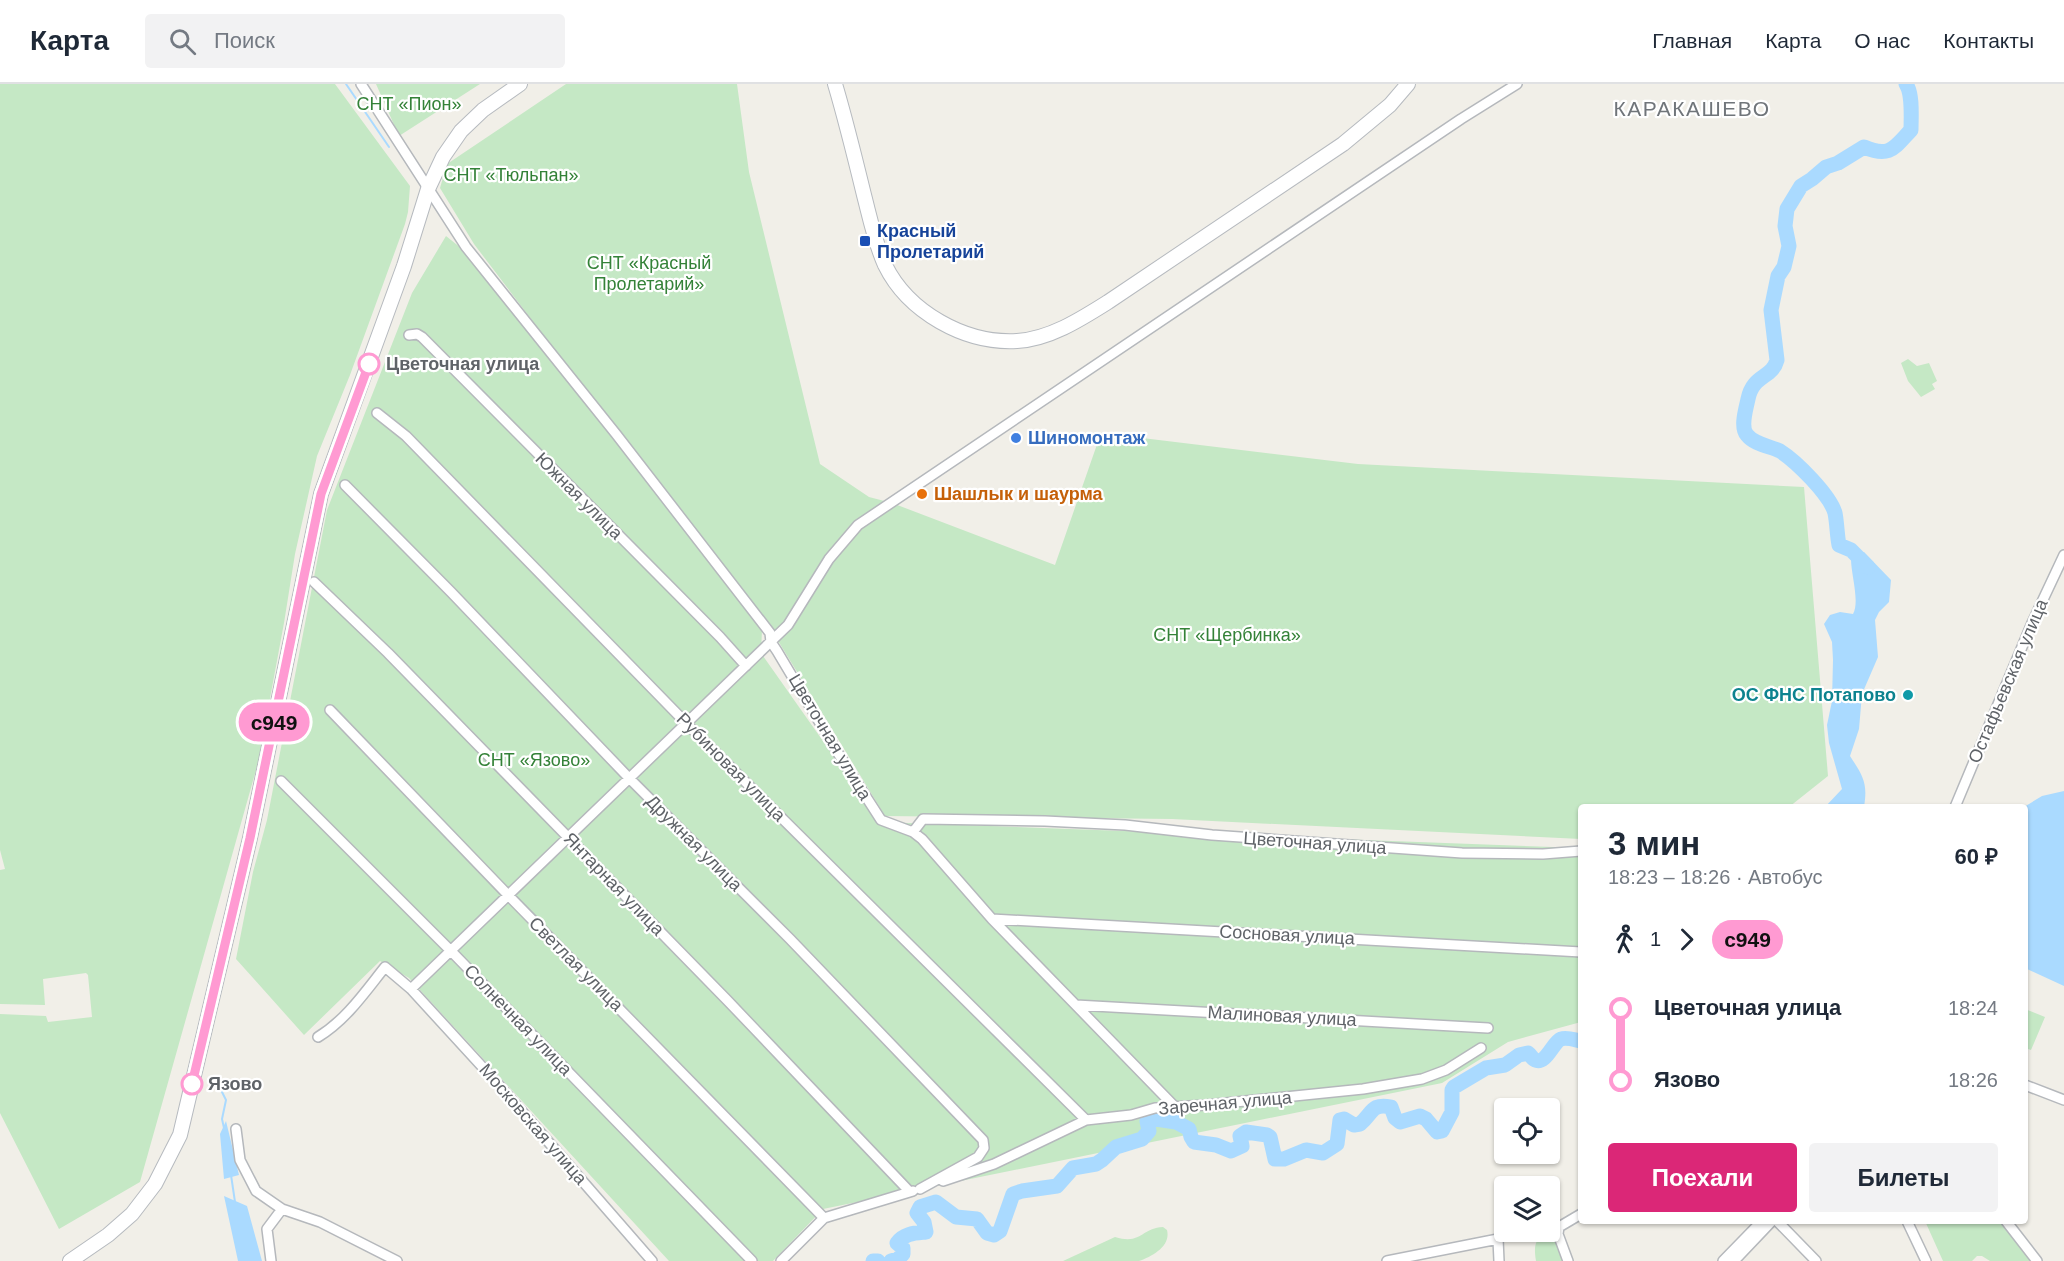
<!DOCTYPE html>
<html lang="ru">
<head>
<meta charset="utf-8">
<style>
	:root { --surface:#fff; --page:#f2f2f3; --text:#1f2937; --muted:#747a83; --line:#e0e1e3; --accent:#db2777 }
	body { margin:0; font-family:Arial,sans-serif; background:var(--page); color:var(--text); height:100vh; display:flex; flex-direction:column; font-size:22px; white-space:nowrap }
	* { box-sizing:border-box; margin:0 }
	p { font-size:20px; color:var(--muted) }
	.icon { flex:none; width:33px; height:33px; fill:none; stroke:currentColor; stroke-width:2; stroke-linecap:round; stroke-linejoin:round }
	.map { position:relative; flex:1; overflow:hidden }
	.details { position:absolute; left:1578px; top:720px; width:450px; height:420px; display:flex; flex-direction:column; background:var(--surface); border-radius:6px; box-shadow:0 2px 4px #0004 }
	.details>* { flex:none }
	.badge { padding:0 12px; border-radius:20px; font-size:21px; line-height:39px }
	.tools { position:absolute; left:1494px; top:1014px; display:grid; gap:12px }
	.tools a { display:grid; place-items:center; width:66px; height:66px; border-radius:6px; background:var(--surface); box-shadow:0 2px 4px #0004; font-size:30px }
	.map>.badge { position:absolute; translate:-50% -50%; box-shadow:0 0 0 3px #fff }
	.legs { display:flex; align-items:center; gap:9px; height:66px; padding:0 30px; font-size:20px }
	.legs p { margin-inline-start:auto }
	.summary { display:flex; align-items:center; justify-content:space-between; height:102px; padding:0 30px }
	h1 { font-size:33px; font-weight:700; line-height:45px }
	.primary-button { display:flex; gap:12px; margin-top:auto; padding:12px 30px }
	.primary-button a { flex:1; height:69px; border-radius:6px; background:var(--accent); color:#fff; font-size:24px; font-weight:700; line-height:69px; text-align:center }
	.primary-button a+a { background:var(--page); color:var(--text) }
	ul { padding:0 30px; list-style:none }
	li { display:flex; align-items:center; gap:21px; height:72px; font-size:22px }
	li i { display:grid; place-items:center; width:9px; height:100%; margin:0 8px; background:currentColor }
	li i::after { content:''; width:15px; height:15px; margin:-8px; border:4px solid; border-radius:50%; background:var(--surface) }
	li p { margin-inline-start:auto }
	li:first-child i { background:linear-gradient(#0000 50%,currentColor 0) }
	li:last-child i { background:linear-gradient(currentColor 50%,#0000 0) }
	header { display:flex; align-items:center; gap:36px; box-sizing:border-box; height:84px; padding:0 30px; background:var(--surface); border-bottom:2px solid var(--line) }
	header strong { font-size:28px }
	nav { display:flex; gap:33px; margin-inline-start:auto; font-size:21px }
	.search { width:420px; height:54px; background:var(--page); display:flex; align-items:center; gap:15px; box-sizing:border-box; padding:0 21px; border-radius:6px; color:var(--muted); font-size:22px }
	.map>svg:first-child { display:block }
	.green { fill:#c5e8c5 }
	.water { fill:#aadaff }
	.lines { fill:none; stroke-linecap:round; stroke-linejoin:round }
	.stream { stroke:#aadaff; stroke-width:2 }
	.river { stroke:#aadaff; stroke-width:15 }
	.street-casing { stroke:#b5b8bc; stroke-width:12 }
	.secondary-casing { stroke:#b6babf; stroke-width:16 }
	.street { stroke:#fff; stroke-width:9 }
	.secondary { stroke:#fff; stroke-width:14 }
	.line-1-casing { stroke:#fff; stroke-width:14 }
	.line-1 { stroke:#ff9ad2; stroke-width:9 }
	.transit-dot { fill:#1a4fb4; stroke:#fff; stroke-width:2 }
	.stop-1-dot { fill:#fff; stroke:#ff9ad2; stroke-width:3 }
	.shop-dot { fill:#3f7fe0; stroke:#fff; stroke-width:2 }
	.food-dot { fill:#e8710a; stroke:#fff; stroke-width:2 }
	.culture-dot { fill:#0f9aa8; stroke:#fff; stroke-width:2 }
	.labels { text-anchor:middle; stroke-width:4.5; stroke-linejoin:round; paint-order:stroke }
	.park-label { font-size:18px; fill:#348238; stroke:#fff }
	.transit-label { font-size:18px; font-weight:bold; fill:#164399; stroke:#fff; text-anchor:start }
	.stop-label { font-size:18px; font-weight:bold; fill:#5f6368; stroke:#fff; text-anchor:start }
	.shop-label { font-size:18px; font-weight:bold; fill:#366cbe; stroke:#fff; text-anchor:start }
	.food-label { font-size:18px; font-weight:bold; fill:#c56008; stroke:#fff; text-anchor:start }
	.street-label { font-size:18px; fill:#5f6368; stroke:#fff }
	.culture-label { font-size:18px; font-weight:bold; fill:#0d838f; stroke:#fff; text-anchor:end }
	.quarter-label { font-size:21px; letter-spacing:1.5px; fill:#70757a; stroke:#fff }
</style>
</head>
<body>
<header>
<strong>Карта</strong>
<div class="search"><svg class="icon" aria-label="search" viewBox="0 0 24 24"><circle cx="10" cy="10" r="6"/><path d="M15 15l6 6"/></svg>Поиск</div>
<nav><a>Главная</a><a>Карта</a><a>О нас</a><a>Контакты</a></nav>
</header>
<div class="map">
<svg width="2064" height="1177" viewBox="0 0 2064 1177">
	<rect width="100%" height="100%" fill="#f1efe8"/>
	<path class="green" d="M 0,0 L 335,0 L 410,102 L 408,128 L 405,140 L 350,291 L 317,372 L 295,470 L 284,539 L 258,679 L 140,1098 L 59,1145 L 0,1029 L 0,930 L 46,932 L 48,938 L 92,933 L 88,891 L 86,889 L 43,895 L 45,921 L 0,920 L 0,786 L 5,785 L 0,766 Z
		M 376,0 L 480,0 L 399,52 Z
		M 566,0 L 737,0 L 749,88 L 820,380 L 869,413 L 892,419 L 1055,481 L 1101,349 L 1358,380 L 1804,403 L 1828,692 L 1789,723 L 1581,723 L 1581,755 L 1172,735 L 885,732 L 769,542 L 617,348 L 474,160 L 440,104 L 447,80 Z
		M 446,152 L 461,164 L 670,426 L 762,546 L 761,569 L 880,738 L 1581,764 L 1581,938 L 1508,958 L 1442,999 L 823,1125 L 773,1177 L 669,1177 L 409,894 L 380,877 L 304,951 L 236,875 L 253,788 L 267,736 L 327,426 L 412,209 Z
		M 1908,275 L 1917,282 L 1929,279 L 1937,297 L 1932,300 L 1935,305 L 1921,313 L 1908,297 L 1901,279 Z
		M 2025,925 L 2045,933 L 2031,966 L 2025,964 Z
		M 1925,1137 L 2002,1137 L 2031,1177 L 1990,1177 L 1982,1172 L 1977,1172 L 1972,1177 L 1943,1177 Z
		M 1555,1138 L 1568,1177 L 1536,1177 C 1534,1164 1534,1157 1544,1148 L 1550,1148 L 1550,1143 Z
		M 1163,1143 L 1167,1146 C 1171,1162 1153,1172 1139,1177 L 1063,1177 L 1115,1153 C 1142,1161 1141,1144 1163,1143 Z"/>
	<path class="water" d="M 1864,468 L 1891,496 L 1889,518 L 1879,528 L 1875,536 L 1878,573 L 1862,610 L 1859,645 L 1850,672 C 1863,692 1868,699 1864,723 L 1825,723 L 1842,705 L 1829,659 L 1827,641 L 1832,617 L 1833,576 L 1832,558 L 1824,540 L 1830,531 L 1840,528 L 1853,530 C 1860,518 1851,490 1851,475 L 1855,470 Z
		M 2064,707 L 2064,902 L 2025,884 L 2024,723 L 2042,712 Z
		M 226,1037 L 239,1091 L 224,1095 L 220,1050 Z
		M 224,1112 L 247,1122 L 262,1177 L 238,1177 Z"/>
	<g class="lines">
		<path class="stream" d="M 346,0 L 389,63
			M 216,996 L 226,1016 L 222,1035 L 224,1044
			M 231,1091 L 235,1118"/>
		<path class="river" d="M 1868,483 L 1851,466 L 1839,461 C 1837,451 1837,439 1835,429 C 1830,411 1796,377 1780,367 C 1770,362 1755,361 1747,351 C 1740,343 1746,325 1748,315 C 1753,290 1772,295 1777,276 L 1771,226 L 1778,192 L 1784,183 L 1789,162 L 1785,142 L 1787,125 L 1801,102 L 1812,95 L 1826,83 L 1838,79 L 1864,63 C 1890,74 1894,64 1911,46 C 1911,34 1913,10 1906,0
			M 873,1177 L 878,1177
			M 891,1177 L 898,1175 L 903,1170 L 903,1164 L 897,1159 C 904,1149 916,1149 926,1148 L 924,1138 L 917,1129 L 920,1123 L 936,1118 L 956,1133 L 977,1135 L 987,1149 L 994,1151 L 1000,1147 L 1013,1110 L 1022,1107 L 1057,1102 L 1073,1084 L 1096,1080 L 1102,1076 L 1116,1063 L 1142,1055 L 1149,1047 L 1147,1037 L 1149,1034 L 1176,1038 L 1189,1045 L 1191,1053 L 1194,1058 L 1216,1061 L 1231,1067 L 1242,1062 L 1240,1052 L 1246,1048 L 1267,1051 L 1270,1053 L 1275,1075 L 1284,1075 L 1306,1066 L 1323,1069 L 1337,1060 L 1340,1036 L 1344,1035 L 1354,1041 L 1360,1040 C 1373,1029 1371,1019 1391,1023 L 1395,1034 L 1400,1038 L 1420,1032 L 1426,1035 L 1437,1048 L 1442,1047 L 1452,1028 L 1452,1006 L 1454,1003 L 1486,984 L 1505,981 L 1519,971 L 1528,969 C 1531,971 1532,975 1535,976 C 1546,981 1553,958 1561,955 C 1567,953 1575,956 1581,957"/>
		<defs>
			<path id="street" d="M 361,0 L 466,163 L 616,350 L 770,549 L 771,558 L 777,567 L 836,666 L 881,736 L 913,748 L 922,755 L 992,835 L 1175,1023
				M 409,251 L 417,250 L 422,253 L 720,553 L 746,582
				M 377,329 L 406,352 L 686,639 L 1086,1036
				M 345,401 L 451,508 L 629,694 L 790,855 L 983,1056 L 984,1064 L 978,1073 L 920,1105
				M 314,498 L 388,569 L 727,916 L 909,1107
				M 330,626 L 508,811 L 824,1134
				M 281,697 L 451,867 L 752,1177
				M 1955,723 L 2032,539 L 2064,471
				M 913,748 L 923,735 L 1045,737 L 1125,741 L 1212,751 L 1462,769 L 1543,770 L 1581,767
				M 992,835 L 1581,868
				M 411,905 L 788,541 L 829,475 L 858,441 L 1461,35 L 1517,0
				M 1076,921 L 1488,944
				M 318,953 C 346,936 365,908 385,883 L 411,905 L 498,1000 L 652,1177
				M 2025,1001 L 2064,1016
				M 236,1045 L 240,1076 L 256,1107 L 282,1125 L 320,1138 L 397,1177
				M 943,1097 L 994,1080 L 1086,1036 L 1131,1031 L 1155,1024 L 1206,1021 L 1363,1005 L 1422,995 L 1446,986 L 1481,964
				M 1777,1137 L 1816,1177
				M 1907,1137 L 1926,1177
				M 2006,1137 L 2037,1177
				M 271,1177 L 267,1145 L 282,1125
				M 781,1177 L 824,1134 L 913,1107
				M 1387,1177 L 1498,1155 L 1499,1177
				M 1568,1177 L 1558,1150 L 1559,1143 L 1581,1130
				M 1723,1177 L 1762,1137
				M 1734,1177 L 1772,1137"/>
			<path id="secondary" d="M 835,0 C 846,37 855,74 864,111 C 870,134 875,159 885,181 C 908,228 965,260 1017,257 C 1050,255 1081,235 1108,218 L 1343,60 L 1390,21 L 1408,0
				M 70,1177 L 108,1151 L 132,1130 L 155,1100 L 180,1051 L 250,754 L 321,410 L 404,182 L 428,105 L 443,73 L 461,47 L 483,26 L 520,0"/>
		</defs>
		<use href="#street" class="street-casing"/>
		<use href="#secondary" class="secondary-casing"/>
		<use href="#street" class="street"/>
		<use href="#secondary" class="secondary"/>
	</g>
	<g class="lines">
		<defs>
			<path id="line-1" d="M 192,1000 L 250,754 L 321,410 L 369,280"/>
		</defs>
		<use href="#line-1" class="line-1-casing"/>
		<use href="#line-1" class="line-1"/>
	</g>
	<rect class="transit-dot" x="859" y="151" width="12" height="12" rx="3"/>
	<g class="stop-1-dot">
		<circle cx="369" cy="280" r="10"/>
		<circle cx="192" cy="1000" r="10"/>
	</g>
	<circle class="shop-dot" cx="1016" cy="354" r="6"/>
	<circle class="food-dot" cx="922" cy="410" r="6"/>
	<circle class="culture-dot" cx="1908" cy="611" r="6"/>
	<g class="labels">
		<g class="park-label">
			<text x="409" y="26">СНТ «Пион»</text>
			<text x="511" y="97">СНТ «Тюльпан»</text>
			<text x="649" y="185">СНТ «Красный<tspan x="649" dy="21">Пролетарий»</tspan></text>
			<text x="1227" y="557">СНТ «Щербинка»</text>
			<text x="534" y="682">СНТ «Язово»</text>
		</g>
		<g class="transit-label">
			<text x="877" y="153">Красный<tspan x="877" dy="21">Пролетарий</tspan></text>
		</g>
		<g class="stop-label">
			<text x="386" y="286">Цветочная улица</text>
			<text x="208" y="1006">Язово</text>
		</g>
		<g class="shop-label">
			<text x="1028" y="360">Шиномонтаж</text>
		</g>
		<g class="food-label">
			<text x="934" y="416">Шашлык и шаурма</text>
		</g>
		<g class="street-label">
			<text transform="translate(579 412) rotate(45)" y="6">Южная улица</text>
			<text transform="translate(2008 597) rotate(-67)" y="6">Остафьевская улица</text>
			<text transform="translate(830 653) rotate(59)" y="6">Цветочная улица</text>
			<text transform="translate(731 683) rotate(45)" y="6">Рубиновая улица</text>
			<text transform="translate(694 759) rotate(45)" y="6">Дружная улица</text>
			<text transform="translate(1315 759) rotate(4)" y="6">Цветочная улица</text>
			<text transform="translate(614 800) rotate(46)" y="6">Янтарная улица</text>
			<text transform="translate(1287 851) rotate(3)" y="6">Сосновая улица</text>
			<text transform="translate(576 880) rotate(45)" y="6">Светлая улица</text>
			<text transform="translate(1282 932) rotate(3)" y="6">Малиновая улица</text>
			<text transform="translate(518 936) rotate(46)" y="6">Солнечная улица</text>
			<text transform="translate(1225 1019) rotate(-5)" y="6">Заречная улица</text>
			<text transform="translate(533 1040) rotate(49)" y="6">Московская улица</text>
		</g>
		<g class="culture-label">
			<text x="1896" y="617">ОС ФНС Потапово</text>
		</g>
		<g class="quarter-label">
			<text x="1692" y="32">КАРАКАШЕВО</text>
		</g>
	</g>
</svg>
<div class="tools">
<a><svg class="icon" aria-label="locate" viewBox="0 0 24 24"><circle cx="12" cy="12" r="6"/><path d="M12 2v4M12 18v4M2 12h4M18 12h4"/></svg></a>
<a><svg class="icon" aria-label="layers" viewBox="0 0 24 24"><path d="M12 4l9 5-9 5-9-5zM3 14l9 5 9-5"/></svg></a>
</div>
<b class="badge" style="left:274px;top:638px;background:#ff9ad2;color:#111">с949</b>
<section class="details">
<div class="summary"><div><h1>3 мин</h1><p>18:23 – 18:26 · Автобус</p></div><b>60 ₽</b></div>
<div class="legs"><svg class="icon" aria-label="walk" viewBox="0 0 24 24"><circle cx="13" cy="4" r="2"/><path d="M13 8l-2 6 4 7M11 14l-3 7M7 12l3-4h3l4 4"/></svg>1<svg class="icon" aria-label="forward" viewBox="0 0 24 24"><path d="M9 5l7 7-7 7"/></svg><b class="badge" style="background:#ff9ad2;color:#111">с949</b></div>
<ul>
<li><i style="color:#ff9ad2"></i><b>Цветочная улица</b><p>18:24</p></li>
<li><i style="color:#ff9ad2"></i><b>Язово</b><p>18:26</p></li>
</ul>
<div class="primary-button"><a>Поехали</a><a>Билеты</a></div>
</section>
</div>
</body>
</html>
